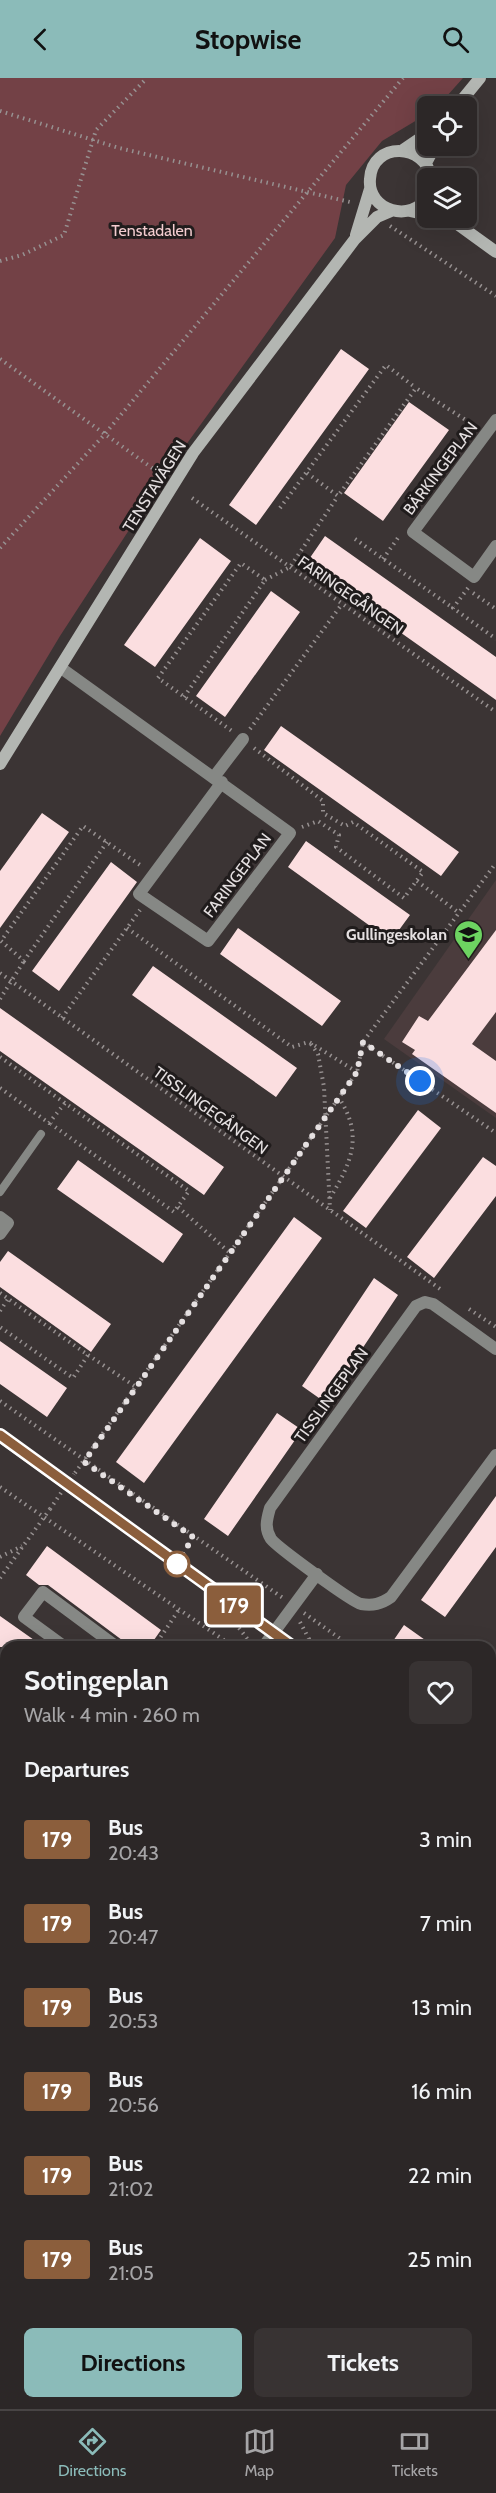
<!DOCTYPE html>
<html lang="en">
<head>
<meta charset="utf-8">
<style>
	:root { --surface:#2c2727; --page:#383333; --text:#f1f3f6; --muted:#a6a5a7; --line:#484444; --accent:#8bbbb9 }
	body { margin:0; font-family:Cabin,sans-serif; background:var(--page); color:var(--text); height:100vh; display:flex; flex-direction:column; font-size:22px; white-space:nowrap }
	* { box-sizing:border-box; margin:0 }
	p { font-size:20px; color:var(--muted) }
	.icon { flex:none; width:33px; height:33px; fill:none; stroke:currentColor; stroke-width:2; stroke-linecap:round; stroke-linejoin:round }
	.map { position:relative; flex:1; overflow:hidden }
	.details { position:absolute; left:0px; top:1563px; width:496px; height:768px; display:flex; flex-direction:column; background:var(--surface); border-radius:18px 18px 0 0; box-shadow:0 6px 24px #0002,0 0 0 2px var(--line) }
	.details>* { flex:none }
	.badge { padding:0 12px; border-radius:4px; font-size:21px; line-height:39px }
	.controls { position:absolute; left:417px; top:18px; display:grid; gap:12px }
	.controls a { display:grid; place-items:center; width:60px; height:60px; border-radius:9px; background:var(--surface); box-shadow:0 6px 24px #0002,0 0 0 2px var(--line); font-size:30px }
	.you { position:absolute; width:30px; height:30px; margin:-15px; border:4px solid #fff; border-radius:50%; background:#1a73e8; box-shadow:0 0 0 9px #1a73e833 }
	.map>.badge { position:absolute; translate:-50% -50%; box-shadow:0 0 0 3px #fff }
	h2 { padding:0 24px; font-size:22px; line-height:54px }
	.round { display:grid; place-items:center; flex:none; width:63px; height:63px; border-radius:9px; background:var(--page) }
	.summary { display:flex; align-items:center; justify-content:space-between; height:102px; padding:0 24px }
	h1 { font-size:28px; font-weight:800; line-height:45px }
	.button { display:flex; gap:12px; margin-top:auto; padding:12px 24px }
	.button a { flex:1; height:69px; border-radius:9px; background:var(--accent); color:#111; font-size:24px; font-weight:800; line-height:69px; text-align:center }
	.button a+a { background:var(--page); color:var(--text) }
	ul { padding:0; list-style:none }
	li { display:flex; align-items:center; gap:18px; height:84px; padding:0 24px }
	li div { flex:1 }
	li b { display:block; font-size:22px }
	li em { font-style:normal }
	li .badge { min-width:66px; font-weight:700; text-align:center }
	header { display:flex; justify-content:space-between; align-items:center; height:78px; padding:0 24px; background:var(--accent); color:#111; font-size:27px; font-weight:800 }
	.tab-bar { display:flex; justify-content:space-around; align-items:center; height:84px; border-top:2px solid var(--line); background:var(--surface); font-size:16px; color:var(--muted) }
	.tab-bar a { display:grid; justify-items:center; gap:3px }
	.tab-bar .on { color:var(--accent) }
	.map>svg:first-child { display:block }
	.built { fill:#4b3c3d }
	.green { fill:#734146 }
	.forest { fill:#8f5359 }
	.building { fill:#fbdee0 }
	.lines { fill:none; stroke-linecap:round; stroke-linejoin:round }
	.path { stroke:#979191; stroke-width:4; stroke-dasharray:1.5 4.5; stroke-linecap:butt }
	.lane { stroke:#868885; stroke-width:8 }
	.street { stroke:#868885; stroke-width:12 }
	.secondary { stroke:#b3b6b2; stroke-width:12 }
	.path-bridge { stroke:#979191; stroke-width:4; stroke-dasharray:1.5 4.5; stroke-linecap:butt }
	.line-casing { stroke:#fff; stroke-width:14 }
	.line { stroke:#8b5e3c; stroke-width:9 }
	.walk { stroke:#e5e0e1; stroke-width:6; stroke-dasharray:0 10.8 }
	.stop-dot { fill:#fff; stroke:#8b5e3c; stroke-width:3 }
	.labels { text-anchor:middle; stroke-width:6; stroke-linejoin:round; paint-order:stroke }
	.park-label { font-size:16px; fill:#f4cdd0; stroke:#201c1c }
	.street-label { font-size:16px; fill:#e5e0e1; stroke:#201c1c }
	.poi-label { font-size:16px; font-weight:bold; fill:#e5e0e1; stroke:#201c1c; text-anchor:end }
</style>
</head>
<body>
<header><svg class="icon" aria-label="back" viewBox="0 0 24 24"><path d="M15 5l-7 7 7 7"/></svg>Stopwise<svg class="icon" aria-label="search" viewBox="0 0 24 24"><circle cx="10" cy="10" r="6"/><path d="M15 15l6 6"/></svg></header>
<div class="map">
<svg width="496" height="2331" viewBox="0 0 496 2331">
	<rect width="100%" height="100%" fill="#3b3434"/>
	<path class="built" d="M 496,802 L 496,1040 L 384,961 Z"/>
	<path class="green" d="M 0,0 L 463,0 L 438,28 L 428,28 L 427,36 L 382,63 L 346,107 L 335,160 L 170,389 L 60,558 L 0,658 Z"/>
	<path class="forest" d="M 496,2105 L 496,2240 L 491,2246 L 490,2113 Z
		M 223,2325 L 472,2325 L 471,2331 L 224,2331 Z"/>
	<path class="building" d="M 341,271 L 369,291 L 256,447 L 229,427 Z
		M 409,324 L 449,352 L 383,443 L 344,415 Z
		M 325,458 L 496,579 L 496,622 L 305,487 Z
		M 200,460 L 231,483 L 155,589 L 124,567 Z
		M 271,513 L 300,534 L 225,639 L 196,618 Z
		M 281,648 L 459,774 L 441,798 L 264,672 Z
		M 42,735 L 69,754 L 0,850 L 0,793 Z
		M 306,763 L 410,837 L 391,863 L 288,789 Z
		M 111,784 L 137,804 L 59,913 L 32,893 Z
		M 238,850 L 341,923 L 322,948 L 220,876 Z
		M 496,852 L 496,934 L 472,966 L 496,983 L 496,1035 L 412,976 L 415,972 L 402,964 L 419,938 L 428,943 Z
		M 153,888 L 297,990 L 276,1019 L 132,917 Z
		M 0,930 L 224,1089 L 204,1117 L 0,973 Z
		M 418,1032 L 441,1050 L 366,1150 L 343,1133 Z
		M 483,1079 L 496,1088 L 496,1118 L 434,1200 L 407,1179 Z
		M 78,1082 L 183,1156 L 163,1185 L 57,1111 Z
		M 294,1139 L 322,1160 L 144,1405 L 116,1384 Z
		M 8,1173 L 111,1246 L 91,1274 L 0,1209 L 0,1184 Z
		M 374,1200 L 398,1217 L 326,1325 L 302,1308 Z
		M 0,1263 L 67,1310 L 47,1339 L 0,1306 Z
		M 277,1335 L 302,1352 L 228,1458 L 204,1441 Z
		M 496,1418 L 496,1469 L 445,1539 L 421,1522 Z
		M 47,1468 L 161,1552 L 149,1569 L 125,1569 L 122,1562 L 48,1507 L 39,1507 L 26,1497 Z
		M 0,1538 L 44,1569 L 0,1569 Z
		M 404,1547 L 435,1569 L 389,1569 Z"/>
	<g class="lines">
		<path class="path" d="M 0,33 L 119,70 L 350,124
			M 390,148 L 496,218
			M 0,183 L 22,177 L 64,157 L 96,52 L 147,0
			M 0,281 L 162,397
			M 307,395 L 338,418 L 416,310 L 475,348
			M 192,420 L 496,634
			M 280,430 L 386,287 L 416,310
			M 355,461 L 453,530
			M 0,470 L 104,357 L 403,0
			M 383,481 L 400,457
			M 265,502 L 290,489 L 338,418
			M 468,510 L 453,530 L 496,561
			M 473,515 L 496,531
			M 184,619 L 265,502 L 241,485 L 158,600 L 232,653
			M 250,651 L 342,526
			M 254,670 L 323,723 L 323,735 L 345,748 L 353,744 L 423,794 L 404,820 L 336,769 L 339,757 L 318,743 L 302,749
			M 107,764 L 24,883 L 1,863 L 83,748 L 143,789
			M 417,803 L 459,835
			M 127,850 L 292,969 L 309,964 L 357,994
			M 0,895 L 443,1213
			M 0,921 L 24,883
			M 62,940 L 140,832
			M 363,964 L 496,1055
			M 311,966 L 318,976 L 324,1009 L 330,1132
			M 0,979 L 189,1113 L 174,1134 L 51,1046
			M 0,1010 L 49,1045 L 65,1025
			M 330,1120 C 351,1085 364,1058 339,1020
			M 178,1129 L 230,1175
			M 0,1215 L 88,1277 L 73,1300 L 0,1249
			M 469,1231 L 496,1249
			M 0,1233 L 8,1221
			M 88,1277 L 136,1309
			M 0,1323 L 283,1520
			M 75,1395 L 357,994 L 363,964 L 496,785
			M 0,1409 L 234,1569
			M 0,1479 L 22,1468
			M 0,1500 L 50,1431
			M 304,1535 L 352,1569
			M 300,1544 L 309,1561 L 306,1566
			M 239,1550 L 249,1563
			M 154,1569 L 180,1530
			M 490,1686 L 496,1679
			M 0,1822 L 6,1826
			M 0,1933 L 6,1929
			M 0,2044 L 6,2034
			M 0,2064 L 6,2063
			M 0,2129 L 6,2131
			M 0,2288 L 6,2291
			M 144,2325 L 151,2331
			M 12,2331 L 17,2326 L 28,2331
			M 52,2331 L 55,2325
			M 129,2331 L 143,2325"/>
		<path class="lane" d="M 0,1114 L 41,1056
			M 490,1776 L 496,1768
			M 490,1815 L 496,1819"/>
		<path class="street" d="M 496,342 L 413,454 L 474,499 L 496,468
			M 61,590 L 290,755 L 208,863 L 139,816 L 222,704
			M 214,699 L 243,661
			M 0,1139 L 8,1145 L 0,1156
			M 496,1271 L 433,1226 L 425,1224 L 416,1228 L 270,1430 C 267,1441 264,1450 271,1461 C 277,1469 352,1524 361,1526 C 373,1528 381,1526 391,1519 L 496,1377
			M 65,1569 L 24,1539 L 43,1514 L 117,1569
			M 263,1569 L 317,1496
			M 0,1709 L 6,1713
			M 0,1750 L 6,1754
			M 6,1799 L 6,1801"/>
		<path class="secondary" d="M 457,28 L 480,0
			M 403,72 L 428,55
			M 426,85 L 435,68
			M 428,118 C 412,146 367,133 370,101 C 372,63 426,65 431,100
			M 410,133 L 428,137
			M 437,140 L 452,143
			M 449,140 L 496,174
			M 356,157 L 370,111
			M 0,686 L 193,375 L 355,161 L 377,139 L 391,133
			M 0,1358 L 293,1569
			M 490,1710 L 496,1714"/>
		<path class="path-bridge" d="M 50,1431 L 74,1396"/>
	</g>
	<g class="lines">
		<defs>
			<path id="line" d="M 0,1357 L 293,1569"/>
		</defs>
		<use href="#line" class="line-casing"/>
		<use href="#line" class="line"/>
		<path class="walk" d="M 177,1486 L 193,1459 L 84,1384 L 357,994 L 363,964 L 420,1003"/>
	</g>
	<defs>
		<symbol id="school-pin" viewBox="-11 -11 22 30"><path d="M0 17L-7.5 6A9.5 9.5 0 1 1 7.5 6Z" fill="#6dd361" stroke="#201c1c"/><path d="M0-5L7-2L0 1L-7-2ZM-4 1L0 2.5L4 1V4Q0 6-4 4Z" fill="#111"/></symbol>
	</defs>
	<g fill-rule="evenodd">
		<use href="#school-pin" x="452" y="840" width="33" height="45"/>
	</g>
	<circle class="stop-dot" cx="177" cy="1486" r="12"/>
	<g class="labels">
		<g class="park-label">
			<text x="152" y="158">Tenstadalen</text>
		</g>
		<g class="street-label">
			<text transform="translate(440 390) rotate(-53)" y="6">BÄRKINGEPLAN</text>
			<text transform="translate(154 408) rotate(-58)" y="6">TENSTAVÄGEN</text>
			<text transform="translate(351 517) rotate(35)" y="6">FARINGEGÅNGEN</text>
			<text transform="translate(237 797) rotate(-53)" y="6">FARINGEPLAN</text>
			<text transform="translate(211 1032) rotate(36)" y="6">TISSLINGEGÅNGEN</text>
			<text transform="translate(331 1317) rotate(-54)" y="6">TISSLINGEPLAN</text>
		</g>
		<g class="poi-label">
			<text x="447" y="862">Gullingeskolan</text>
		</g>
	</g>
</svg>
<div class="controls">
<a><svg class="icon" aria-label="locate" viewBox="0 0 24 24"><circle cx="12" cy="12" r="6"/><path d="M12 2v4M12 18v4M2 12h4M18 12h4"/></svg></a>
<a><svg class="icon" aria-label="layers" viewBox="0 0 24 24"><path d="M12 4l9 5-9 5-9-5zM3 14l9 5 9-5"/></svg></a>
</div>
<div class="you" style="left:420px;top:1003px"></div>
<b class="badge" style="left:234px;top:1527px;background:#8b5e3c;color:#fff">179</b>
<section class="details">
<div class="summary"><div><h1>Sotingeplan</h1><p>Walk · 4 min · 260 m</p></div><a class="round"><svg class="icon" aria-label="heart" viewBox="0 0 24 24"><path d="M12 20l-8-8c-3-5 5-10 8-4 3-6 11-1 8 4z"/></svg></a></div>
<h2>Departures</h2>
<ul>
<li><span class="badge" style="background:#8b5e3c;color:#fff">179</span><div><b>Bus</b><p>20:43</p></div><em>3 min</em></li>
<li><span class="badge" style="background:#8b5e3c;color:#fff">179</span><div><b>Bus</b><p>20:47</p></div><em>7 min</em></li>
<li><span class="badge" style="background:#8b5e3c;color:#fff">179</span><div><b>Bus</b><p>20:53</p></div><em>13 min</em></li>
<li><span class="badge" style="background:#8b5e3c;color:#fff">179</span><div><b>Bus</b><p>20:56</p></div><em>16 min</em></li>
<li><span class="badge" style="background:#8b5e3c;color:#fff">179</span><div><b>Bus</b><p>21:02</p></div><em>22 min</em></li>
<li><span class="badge" style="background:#8b5e3c;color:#fff">179</span><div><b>Bus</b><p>21:05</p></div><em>25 min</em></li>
</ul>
<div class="button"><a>Directions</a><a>Tickets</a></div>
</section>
</div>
<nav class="tab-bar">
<a class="on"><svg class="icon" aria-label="directions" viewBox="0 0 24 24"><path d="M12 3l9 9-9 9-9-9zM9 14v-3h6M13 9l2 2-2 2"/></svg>Directions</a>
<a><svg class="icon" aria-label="map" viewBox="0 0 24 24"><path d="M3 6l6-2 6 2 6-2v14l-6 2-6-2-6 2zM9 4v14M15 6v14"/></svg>Map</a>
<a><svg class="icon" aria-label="tickets" viewBox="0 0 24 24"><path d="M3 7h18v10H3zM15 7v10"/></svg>Tickets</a>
</nav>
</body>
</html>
